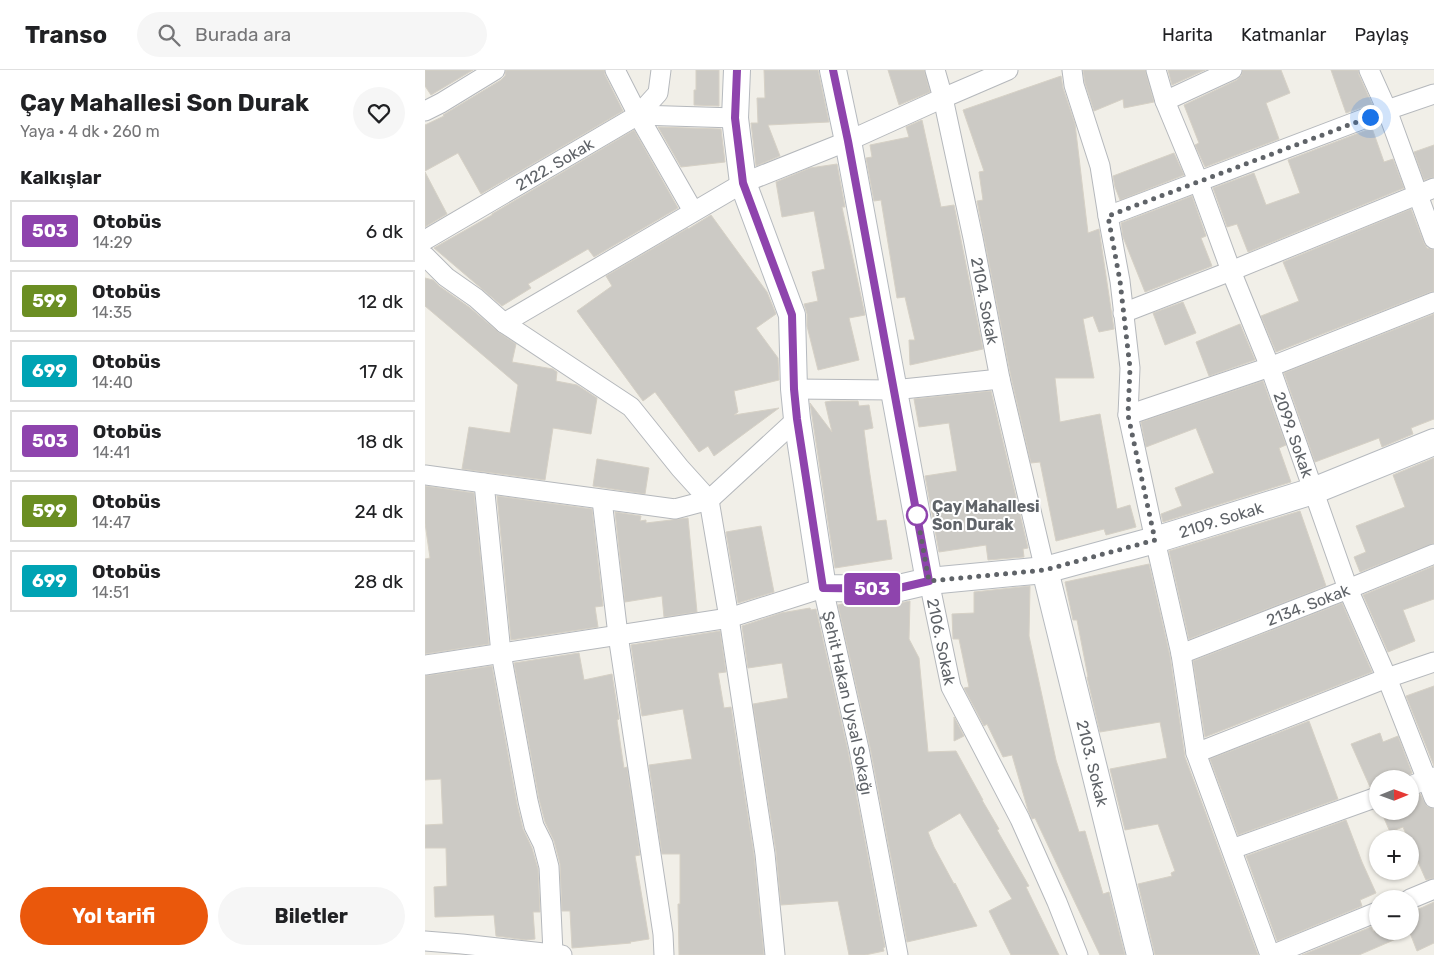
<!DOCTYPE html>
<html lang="tr">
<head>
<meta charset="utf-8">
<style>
	:root { --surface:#fff; --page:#f6f6f6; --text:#202124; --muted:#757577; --line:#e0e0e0; --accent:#ea580c }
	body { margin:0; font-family:Rubik,sans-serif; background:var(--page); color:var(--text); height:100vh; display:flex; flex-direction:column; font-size:19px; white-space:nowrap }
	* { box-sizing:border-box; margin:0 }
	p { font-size:16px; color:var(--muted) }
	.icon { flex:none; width:28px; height:28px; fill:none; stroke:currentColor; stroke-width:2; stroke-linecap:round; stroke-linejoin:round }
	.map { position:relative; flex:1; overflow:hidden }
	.panel { display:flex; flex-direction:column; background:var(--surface); width:425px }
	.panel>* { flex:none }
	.badge { padding:0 10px; border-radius:4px; font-size:18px; line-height:32px }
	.needle { width:32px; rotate:89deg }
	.buttons { position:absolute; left:944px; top:700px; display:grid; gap:10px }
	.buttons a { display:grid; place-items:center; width:50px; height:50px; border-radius:50%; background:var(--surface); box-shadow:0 1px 4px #0004; font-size:25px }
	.you { position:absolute; width:25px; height:25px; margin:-12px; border:4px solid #fff; border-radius:50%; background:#1a73e8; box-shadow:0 0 0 8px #1a73e833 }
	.map>.badge { position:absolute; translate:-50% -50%; box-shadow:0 0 0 2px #fff }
	h2 { padding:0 20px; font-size:19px; line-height:45px }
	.round { display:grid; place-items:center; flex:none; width:52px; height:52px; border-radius:26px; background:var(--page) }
	.summary { display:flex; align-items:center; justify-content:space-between; height:85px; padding:0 20px }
	h1 { font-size:24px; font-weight:700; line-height:38px }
	.primary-button { display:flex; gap:10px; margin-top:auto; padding:10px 20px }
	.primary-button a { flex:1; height:58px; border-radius:30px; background:var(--accent); color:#fff; font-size:20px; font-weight:700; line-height:58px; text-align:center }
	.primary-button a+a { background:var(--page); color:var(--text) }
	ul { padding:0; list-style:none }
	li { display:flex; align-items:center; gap:15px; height:62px; margin:0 10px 8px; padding:0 10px; border:2px solid var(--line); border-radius:0px }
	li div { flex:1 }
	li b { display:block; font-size:19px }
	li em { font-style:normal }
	li .badge { min-width:55px; font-weight:700; text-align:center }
	header { display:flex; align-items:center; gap:30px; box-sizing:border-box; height:70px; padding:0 25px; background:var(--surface); border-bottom:1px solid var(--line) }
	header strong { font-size:24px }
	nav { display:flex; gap:28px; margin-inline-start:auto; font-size:18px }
	.search { width:350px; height:45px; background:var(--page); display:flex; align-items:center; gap:12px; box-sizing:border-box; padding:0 18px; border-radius:28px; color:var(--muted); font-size:19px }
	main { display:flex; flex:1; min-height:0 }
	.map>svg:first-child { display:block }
	.building { fill:#cccac5; stroke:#d6d1c6 }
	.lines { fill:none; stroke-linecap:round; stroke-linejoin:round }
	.minor-casing { stroke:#b5b8bc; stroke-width:21 }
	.secondary-casing { stroke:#b6babf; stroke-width:28 }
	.minor { stroke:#fff; stroke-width:19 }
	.secondary { stroke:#fff; stroke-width:26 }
	.line-casing { stroke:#fff; stroke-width:11 }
	.line { stroke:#8e44ad; stroke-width:8 }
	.walk { stroke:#5f6368; stroke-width:5; stroke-dasharray:0 9 }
	.stop-dot { fill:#fff; stroke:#8e44ad; stroke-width:2.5 }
	.labels { text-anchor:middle; stroke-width:4; stroke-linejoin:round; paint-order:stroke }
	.street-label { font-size:16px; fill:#5f6368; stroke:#fff }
	.stop-label { font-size:16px; font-weight:bold; fill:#5f6368; stroke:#fff; text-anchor:start }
</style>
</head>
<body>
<header>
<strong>Transo</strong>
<div class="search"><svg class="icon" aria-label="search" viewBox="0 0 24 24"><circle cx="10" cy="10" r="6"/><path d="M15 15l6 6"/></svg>Burada ara</div>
<nav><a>Harita</a><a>Katmanlar</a><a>Paylaş</a></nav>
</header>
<main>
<section class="panel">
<div class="summary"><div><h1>Çay Mahallesi Son Durak</h1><p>Yaya · 4 dk · 260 m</p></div><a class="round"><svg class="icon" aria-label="heart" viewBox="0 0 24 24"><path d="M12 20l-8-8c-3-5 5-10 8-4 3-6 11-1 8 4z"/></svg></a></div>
<h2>Kalkışlar</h2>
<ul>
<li><span class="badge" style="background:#8e44ad;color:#fff">503</span><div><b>Otobüs</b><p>14:29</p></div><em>6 dk</em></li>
<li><span class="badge" style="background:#6b8e23;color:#fff">599</span><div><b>Otobüs</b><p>14:35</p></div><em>12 dk</em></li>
<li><span class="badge" style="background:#00a3b4;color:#fff">699</span><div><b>Otobüs</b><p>14:40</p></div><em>17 dk</em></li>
<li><span class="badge" style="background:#8e44ad;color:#fff">503</span><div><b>Otobüs</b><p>14:41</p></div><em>18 dk</em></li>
<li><span class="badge" style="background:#6b8e23;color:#fff">599</span><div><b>Otobüs</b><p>14:47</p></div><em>24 dk</em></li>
<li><span class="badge" style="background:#00a3b4;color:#fff">699</span><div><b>Otobüs</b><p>14:51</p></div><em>28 dk</em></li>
</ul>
<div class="primary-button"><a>Yol tarifi</a><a>Biletler</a></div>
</section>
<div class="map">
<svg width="1009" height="885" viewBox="0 0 1009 885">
	<rect width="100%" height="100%" fill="#f1efe8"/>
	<path class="building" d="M 0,0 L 48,0 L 6,25 L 0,16 Z
		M 81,0 L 179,0 L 180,5 L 198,41 L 56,124 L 33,83 L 0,101 L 0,55 L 19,46 L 18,45 L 76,10 L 80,6 Z
		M 271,0 L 294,0 L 294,36 L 269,35 L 269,20 L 271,20 Z
		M 339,0 L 393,0 L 404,52 L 343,55 L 355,86 L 331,96 L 326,53 L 333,53 L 332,28 L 340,28 Z
		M 463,0 L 499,0 L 505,22 L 474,35 Z
		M 658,0 L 720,0 L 729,32 L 699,38 L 698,29 L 669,41 L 660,13 Z
		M 743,0 L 780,0 L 747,15 Z
		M 818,0 L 856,0 L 865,23 L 841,33 L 854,69 L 780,97 L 770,75 L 774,73 L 759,35 L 812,10 L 816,6 Z
		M 906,0 L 933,0 L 934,5 L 947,34 L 921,43 Z
		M 636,6 L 638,18 L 650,54 L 663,163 L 674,159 L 689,259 L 674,262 L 668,246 L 658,249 L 669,308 L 630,308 L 635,352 L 675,344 L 692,439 L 705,435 L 711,457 L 681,465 L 679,459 L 631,471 L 615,392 L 606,393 L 586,307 L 552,131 L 558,130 L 554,102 L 559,101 L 538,40 Z
		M 497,50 L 516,137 L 529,135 L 558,279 L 485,295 L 484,270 L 490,270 L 480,227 L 472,228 L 456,130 L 449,131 L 441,88 L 447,87 L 445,75 L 484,67 L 481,57 Z
		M 233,57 L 296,59 L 300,92 L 256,97 Z
		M 947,58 L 959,92 L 968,89 L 979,118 L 823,182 L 812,154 L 802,157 L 788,118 L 829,103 L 841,135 L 875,123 L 863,90 Z
		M 209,60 L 253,138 L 169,187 L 163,179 L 103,214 L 106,218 L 77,236 L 9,178 L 67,145 L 67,144 Z
		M 1009,75 L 1009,107 L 999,110 L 989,82 Z
		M 749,83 L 759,105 L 695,130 L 690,117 L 688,106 Z
		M 412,94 L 420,137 L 417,137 L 440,245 L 424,248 L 434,290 L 393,300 L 382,256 L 382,244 L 379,234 L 393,231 L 387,202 L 400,199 L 389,141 L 357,147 L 351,112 L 385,98 Z
		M 0,102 L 22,144 L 0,157 Z
		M 767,126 L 781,166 L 776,168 L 787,196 L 720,222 L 698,167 L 696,153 Z
		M 986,139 L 999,173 L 1002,178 L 1009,180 L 1009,221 L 1005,222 L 851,282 L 836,246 L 874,231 L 858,192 Z
		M 286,145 L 342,222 L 351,244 L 331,258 L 353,288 L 354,310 L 309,321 L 313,342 L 309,345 L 354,338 L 289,386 L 283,376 L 274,382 L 230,322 L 218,331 L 152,241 L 187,216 L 181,206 L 263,158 L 263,159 Z
		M 0,208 L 8,210 L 14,216 L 44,237 L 72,261 L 91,274 L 87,292 L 128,299 L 132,302 L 131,311 L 152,315 L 172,328 L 166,364 L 128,358 L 120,410 L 37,399 L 44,357 L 85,363 L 93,315 L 0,236 Z
		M 758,232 L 771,263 L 740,275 L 728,243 Z
		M 1009,244 L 1009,349 L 986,358 L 988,364 L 957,377 L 954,368 L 890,392 L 859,303 Z
		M 815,254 L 830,290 L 784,306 L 771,272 Z
		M 838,311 L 861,375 L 854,378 L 866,412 L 738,452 L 736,444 L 757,436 L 750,418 L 789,403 L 771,358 L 721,377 L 716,352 Z
		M 566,321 L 603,478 L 598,479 L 599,487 L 563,490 L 561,475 L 514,482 L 500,406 L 532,401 L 524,353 L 494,357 L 489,329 Z
		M 407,331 L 433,331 L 434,336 L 444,335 L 448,358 L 439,360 L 444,398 L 452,451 L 461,450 L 467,489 L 410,498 L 385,333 L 407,362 L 400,332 Z
		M 1009,388 L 1009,473 L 935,502 L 929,487 L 941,482 L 931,456 L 980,437 L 968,405 Z
		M 172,389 L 224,398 L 220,424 L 168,416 Z
		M 0,416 L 49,423 L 64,574 L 0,584 L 0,489 L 5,488 L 0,453 Z
		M 72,426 L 167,439 L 178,536 L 170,537 L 173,557 L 86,570 Z
		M 875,441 L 901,516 L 764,569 L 744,481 Z
		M 190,442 L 216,446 L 215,451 L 221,450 L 221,453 L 263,448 L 272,542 L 239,547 L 237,526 L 200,532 Z
		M 336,456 L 349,522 L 313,533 L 301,462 Z
		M 724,494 L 745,586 L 760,687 L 833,885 L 730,885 L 713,814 L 747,806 L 746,803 L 750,801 L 733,754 L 700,760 L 685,699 L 742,688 L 735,652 L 675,662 L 662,607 L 663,607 L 652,550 L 648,550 L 640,512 Z
		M 1009,496 L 1009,529 L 978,540 L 990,571 L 963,582 L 938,525 Z
		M 605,516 L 604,566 L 631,690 L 654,762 L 660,761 L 678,824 L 684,822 L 700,885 L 675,885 L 610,748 L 607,749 L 603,740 L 587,685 L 578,687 L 562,654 L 559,656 L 539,618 L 544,617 L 534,569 L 528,569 L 527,544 L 549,543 L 549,522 Z
		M 485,531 L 484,569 L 494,588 L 503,682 L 531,681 L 558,730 L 557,730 L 574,759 L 572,760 L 604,816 L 601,817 L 634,885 L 586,885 L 564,841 L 587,829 L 535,743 L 503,762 L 509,777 L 529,814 L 530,813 L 552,856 L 482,872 L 445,677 L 413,535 L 421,533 L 470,534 Z
		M 917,533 L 947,602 L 780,667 L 768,591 Z
		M 385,538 L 386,540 L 391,539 L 423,681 L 460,877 L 458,878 L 459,881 L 440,885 L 424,885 L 413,831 L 356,835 L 351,782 L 328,634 L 363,628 L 357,593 L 323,598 L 317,556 L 356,543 Z
		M 295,561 L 301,602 L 293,603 L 299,638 L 306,637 L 329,785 L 339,885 L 254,885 L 253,834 L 255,834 L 255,784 L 237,784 L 224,695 L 267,689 L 258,639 L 217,646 L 206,575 Z
		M 154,583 L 159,610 L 187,604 L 194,649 L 192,650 L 196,678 L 199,698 L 202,697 L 215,785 L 210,786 L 224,869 L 205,872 L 206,873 L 147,878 L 145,841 L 137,841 L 135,794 L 129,771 L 120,752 L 114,729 L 89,593 Z
		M 67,596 L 92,734 L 98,759 L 107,778 L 113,799 L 115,842 L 108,842 L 110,869 L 101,870 L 71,866 L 69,845 L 10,847 L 9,817 L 22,816 L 21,778 L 0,778 L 0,755 L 18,754 L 16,709 L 0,710 L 0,606 Z
		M 1009,616 L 1009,696 L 981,626 Z
		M 529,647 L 539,666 L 529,671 Z
		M 884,651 L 913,729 L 813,765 L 785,689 Z
		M 955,663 L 958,672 L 973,666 L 987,703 L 976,709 L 952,709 L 952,716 L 945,717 L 926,674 Z
		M 995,724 L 1002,736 L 1009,739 L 1009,808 L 1001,810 L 985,774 L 985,769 L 983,769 L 978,757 L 965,762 L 956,741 L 985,741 L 985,727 Z
		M 921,750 L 937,792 L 951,823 L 935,830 L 937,836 L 852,871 L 821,786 Z
		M 1009,832 L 1009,873 L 992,881 L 985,863 L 934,885 L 877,885 L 946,857 L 948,861 L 985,861 L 985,843 Z"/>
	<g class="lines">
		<defs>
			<g id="minor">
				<path d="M 190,0 L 213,45 L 310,48"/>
				<path id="s1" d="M 583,0 L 518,28 L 548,168 L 575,309 L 620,500"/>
				<path d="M 647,0 L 649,15 L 675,96 L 683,146 L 695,211 L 705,298 L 703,345 L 730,470 L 756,584 L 771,683 L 845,885"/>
				<path id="s2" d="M 731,0 L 740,31 L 774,113 L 806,201 L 845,297 L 923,519 L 962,608 L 1009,728"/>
				<path d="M 944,0 L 962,40 L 1009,169"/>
				<path d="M 740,31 L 807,0"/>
				<path d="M 0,41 L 16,33 L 70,0"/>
				<path d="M 213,45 L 268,141"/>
				<path d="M 683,146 L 962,40 L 1009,24"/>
				<path id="s3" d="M 0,170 L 213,45 L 233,23 L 236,0"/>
				<path d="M 0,186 L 21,207 L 51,228 L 79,253 L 206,337 L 255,398 L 284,430 L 372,349"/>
				<path d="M 698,243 L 806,201 L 1009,118"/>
				<path d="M 79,253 L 318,113 L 423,71 L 518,28 L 510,0"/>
				<path d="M 369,319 L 468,320 L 575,309"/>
				<path d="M 703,345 L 845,297 L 1009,232"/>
				<path d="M 0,405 L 250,439 L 284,430 L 304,548 L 340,784 L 350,885"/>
				<path d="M 59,413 L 76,583 L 103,731 L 109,756 L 118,774 L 124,797 L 128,883"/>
				<path d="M 177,430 L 193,565 L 238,864 L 239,885"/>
				<path id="s4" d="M 504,511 L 526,617 L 595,749 L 632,832 L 653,885"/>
				<path id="s5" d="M 756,584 L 923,519 L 1009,484"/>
				<path id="s6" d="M 0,595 L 304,548 L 398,518 L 434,679 L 473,885"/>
				<path d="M 771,683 L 962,608 L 1009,592"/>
				<path d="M 985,716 L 1009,707"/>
				<path d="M 807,779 L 952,727"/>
				<path d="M 985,829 L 1009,819"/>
				<path d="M 0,871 L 37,874 L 137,885"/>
				<path d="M 847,885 L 952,842"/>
			</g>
			<g id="secondary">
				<path id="s7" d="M 312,0 L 310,48 L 318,113 L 367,245 L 369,319 L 372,349 L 398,518 L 470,519 L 504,511 L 620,500 L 730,470 L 888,421 L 1009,372"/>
				<path d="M 408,0 L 423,71 L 504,511"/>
				<path id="s8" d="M 620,500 L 715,885"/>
			</g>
		</defs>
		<use href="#minor" class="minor-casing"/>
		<use href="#secondary" class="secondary-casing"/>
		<use href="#minor" class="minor"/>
		<use href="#secondary" class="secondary"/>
	</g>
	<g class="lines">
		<defs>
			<path id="line" d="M 312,0 L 310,48 L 318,113 L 367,245 L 369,319 L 372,349 L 398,518 L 470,519 L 504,511 L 423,71 L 408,0"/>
		</defs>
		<use href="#line" class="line-casing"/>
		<use href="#line" class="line"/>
		<path class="walk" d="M 492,445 L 504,511 L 620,500 L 730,470 L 703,345 L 705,298 L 695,211 L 683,146 L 945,47"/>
	</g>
	<circle class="stop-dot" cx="492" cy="445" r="10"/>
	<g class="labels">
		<g class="street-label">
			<text dy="6" stroke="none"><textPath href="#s3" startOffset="150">2122. Sokak</textPath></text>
			<text dy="6" stroke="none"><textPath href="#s1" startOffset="278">2104. Sokak</textPath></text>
			<text dy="6" stroke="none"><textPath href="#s2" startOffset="390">2099. Sokak</textPath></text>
			<text dy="6" stroke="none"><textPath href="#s7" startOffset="936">2109. Sokak</textPath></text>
			<text dy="6" stroke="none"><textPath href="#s5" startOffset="136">2134. Sokak</textPath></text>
			<text dy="6" stroke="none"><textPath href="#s4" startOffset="62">2106. Sokak</textPath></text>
			<text dy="6" stroke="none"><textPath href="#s6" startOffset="524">Şehit Hakan Uysal Sokağı</textPath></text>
			<text dy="6" stroke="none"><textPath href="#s8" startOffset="199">2103. Sokak</textPath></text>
		</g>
		<g class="stop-label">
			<text x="507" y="442">Çay Mahallesi<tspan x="507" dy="18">Son Durak</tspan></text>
		</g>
	</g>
</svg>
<div class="buttons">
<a><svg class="needle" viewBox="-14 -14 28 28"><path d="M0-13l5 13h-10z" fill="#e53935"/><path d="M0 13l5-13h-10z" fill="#757577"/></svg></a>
<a>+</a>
<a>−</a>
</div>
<div class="you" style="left:945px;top:47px"></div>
<b class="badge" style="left:447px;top:519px;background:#8e44ad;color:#fff">503</b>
</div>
</main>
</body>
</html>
